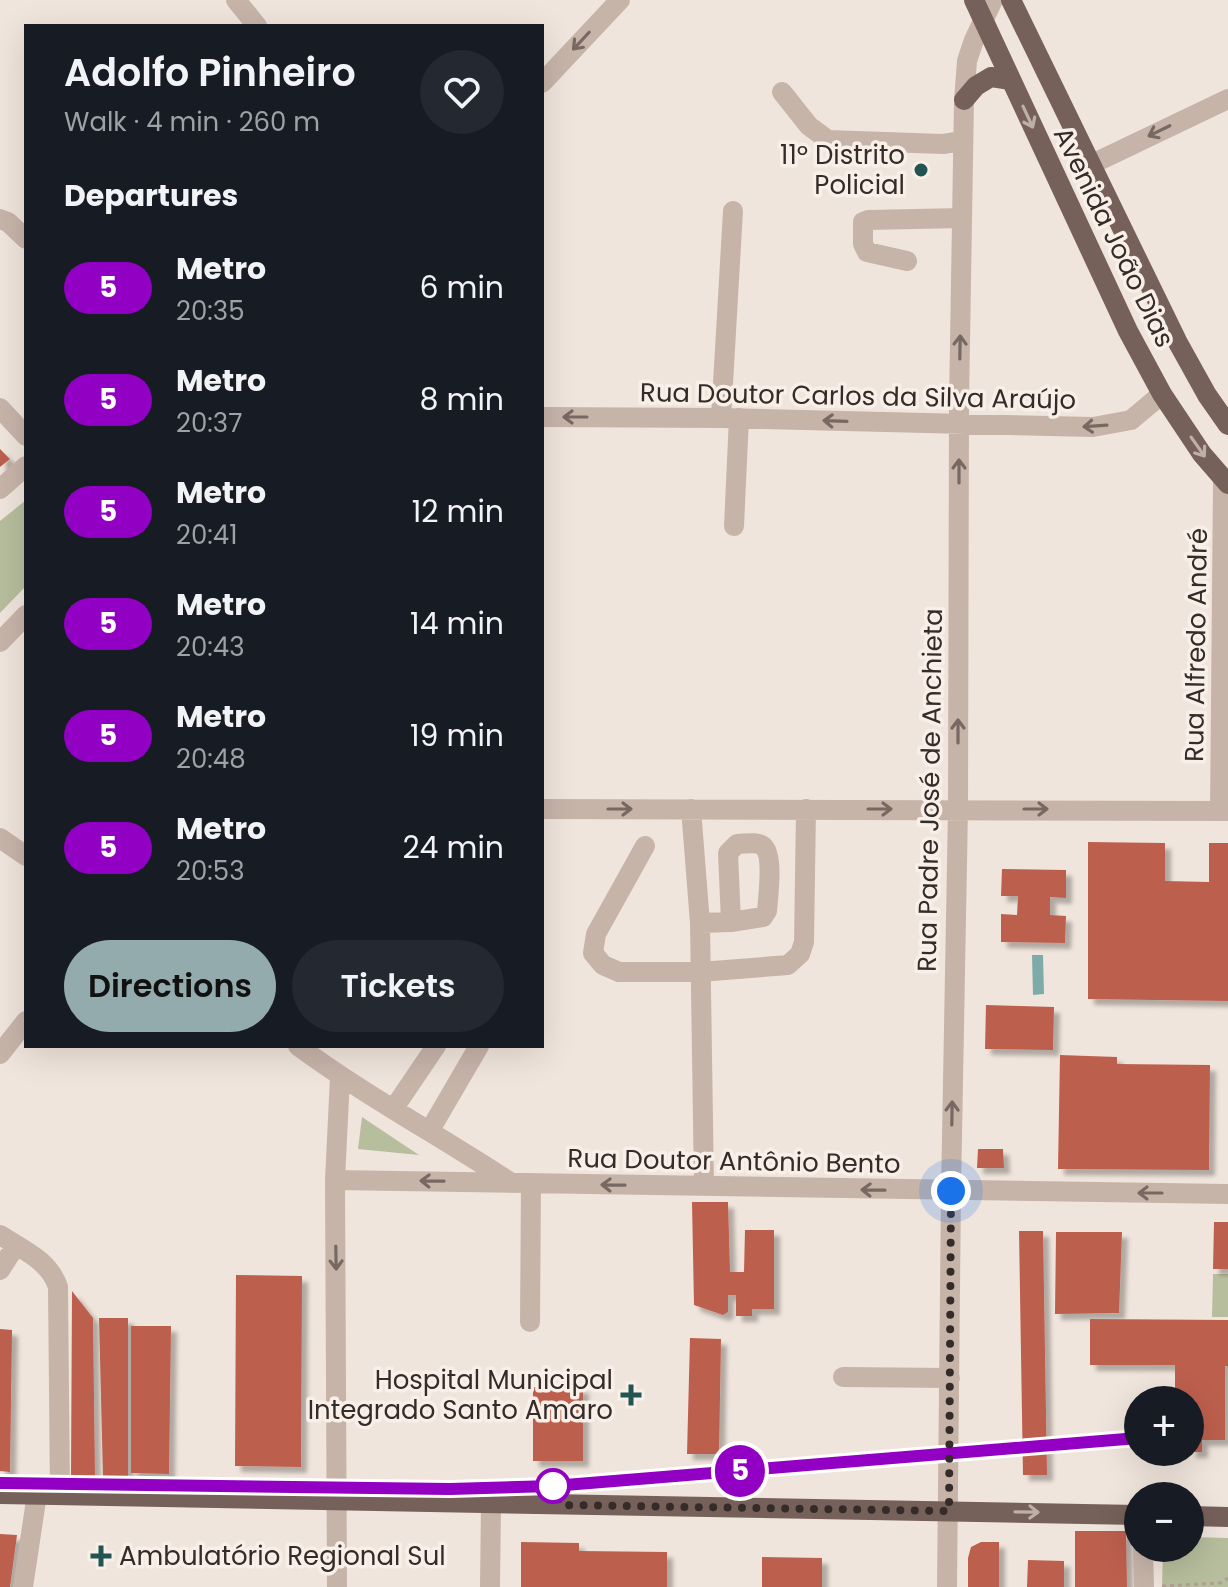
<!DOCTYPE html>
<html lang="en">
<head>
<meta charset="utf-8">
<style>
	:root { --surface:#171b24; --page:#242831; --text:#f1f3f6; --muted:#9ea1a6; --accent:#93abad }
	body { margin:0; font-family:Poppins,sans-serif; background:var(--page); color:var(--text); height:100vh; display:flex; flex-direction:column; font-size:30px; white-space:nowrap }
	* { box-sizing:border-box; margin:0 }
	p { font-size:26px; color:var(--muted) }
	.icon { flex:none; width:44px; height:44px; fill:none; stroke:currentColor; stroke-width:2; stroke-linecap:round; stroke-linejoin:round }
	.map { position:relative; flex:1; overflow:hidden }
	.panel { position:absolute; left:24px; top:24px; width:520px; height:1024px; display:flex; flex-direction:column; background:var(--surface); border-radius:0px; box-shadow:0 8px 32px #0002 }
	.panel>* { flex:none }
	.badge { padding:0 16px; border-radius:26px; font-size:28px; line-height:52px }
	.tools { position:absolute; left:1124px; top:1386px; display:grid; gap:16px }
	.tools a { display:grid; place-items:center; width:80px; height:80px; border-radius:50%; background:var(--surface); box-shadow:0 8px 32px #0002; font-size:40px }
	.you { position:absolute; width:40px; height:40px; margin:-20px; border:6px solid #fff; border-radius:50%; background:#1a73e8; box-shadow:0 0 0 12px #1a73e833 }
	.map>.badge { position:absolute; translate:-50% -50%; box-shadow:0 0 0 4px #fff }
	h2 { padding:0 40px; font-size:30px; line-height:72px }
	.round { display:grid; place-items:center; flex:none; width:84px; height:84px; border-radius:42px; background:var(--page) }
	.headline { display:flex; align-items:center; justify-content:space-between; height:136px; padding:0 40px }
	h1 { font-size:38px; font-weight:600; line-height:60px }
	.action { display:flex; gap:16px; margin-top:auto; padding:16px 40px }
	.action a { flex:1; height:92px; border-radius:48px; background:var(--accent); color:#111; font-size:32px; font-weight:600; line-height:92px; text-align:center }
	.action a+a { background:var(--page); color:var(--text) }
	ul { padding:0; list-style:none }
	li { display:flex; align-items:center; gap:24px; height:112px; padding:0 40px }
	li div { flex:1 }
	li b { display:block; font-size:30px }
	li em { font-style:normal }
	li .badge { min-width:88px; font-weight:700; text-align:center }
	.map>svg:first-child { display:block }
	.green { fill:#b6be9d }
	.water { fill:#7daba9 }
	.building { fill:#bd5f4d; filter:url(#shadow) }
	.lines { fill:none; stroke-linecap:round; stroke-linejoin:round }
	.path { stroke:#b39e93; stroke-width:3; stroke-dasharray:4 4; stroke-linecap:butt }
	.minor { stroke:#c7b4a9; stroke-width:20 }
	.major { stroke:#76615a; stroke-width:20 }
	.oneway { stroke:#776962 }
	.oneway2 { stroke:#beb0a8 }
	.line-casing { stroke:#fff; stroke-width:18 }
	.line { stroke:#9200c3; stroke-width:12 }
	.walk { stroke:#352b28; stroke-width:8; stroke-dasharray:0 14.4 }
	.poi-dot { fill:#215453; stroke:#f8f0e8; stroke-width:3 }
	.stop-dot { fill:#fff; stroke:#9200c3; stroke-width:4 }
	.labels { text-anchor:middle; stroke-width:7; stroke-linejoin:round; paint-order:stroke }
	.poi-label { font-size:26px; fill:#352b28; stroke:#f8f0e8; text-anchor:end }
	.street-label { font-size:26px; fill:#352b28; stroke:#f8f0e8 }
</style>
</head>
<body>
<div class="map">
<svg width="1228" height="1587" viewBox="0 0 1228 1587">
	<defs>
		<filter id="shadow"><feDropShadow dx="6" dy="6" stdDeviation="2" flood-color="#0004"/></filter>
	</defs>
	<rect width="100%" height="100%" fill="#f0e5dc"/>
	<path class="green" d="M 26,500 L 26,586 L 0,613 L 0,521 Z
		M 362,1117 L 419,1155 L 358,1149 Z
		M 1213,1274 L 1228,1274 L 1228,1317 L 1212,1317 Z
		M 1190,1537 L 1228,1538 L 1228,1587 L 1162,1587 L 1163,1548 L 1190,1548 Z"/>
	<path class="water" d="M 1032,955 L 1043,955 L 1044,994 L 1033,995 Z"/>
	<path class="building" d="M 0,449 L 10,459 L 0,467 Z
		M 1088,842 L 1165,843 L 1165,881 L 1209,882 L 1209,843 L 1228,843 L 1228,1001 L 1088,999 Z
		M 1002,869 L 1066,870 L 1066,898 L 1050,897 L 1050,915 L 1066,916 L 1065,943 L 1001,942 L 1001,914 L 1017,915 L 1018,896 L 1001,896 Z
		M 986,1005 L 1054,1007 L 1053,1050 L 985,1049 Z
		M 1060,1055 L 1117,1057 L 1117,1064 L 1210,1065 L 1209,1170 L 1058,1169 Z
		M 978,1149 L 1003,1149 L 1004,1168 L 977,1168 Z
		M 692,1202 L 728,1202 L 730,1272 L 744,1272 L 745,1230 L 774,1230 L 774,1309 L 752,1309 L 752,1316 L 736,1316 L 736,1295 L 728,1295 L 728,1312 L 723,1315 L 694,1305 Z
		M 1214,1222 L 1228,1222 L 1228,1269 L 1213,1269 Z
		M 1019,1231 L 1043,1231 L 1047,1475 L 1023,1475 Z
		M 1056,1232 L 1122,1232 L 1119,1313 L 1055,1314 Z
		M 236,1275 L 302,1276 L 301,1467 L 235,1466 Z
		M 72,1291 L 93,1318 L 95,1479 L 71,1478 Z
		M 99,1318 L 128,1318 L 128,1479 L 103,1478 Z
		M 1090,1319 L 1228,1320 L 1228,1366 L 1225,1366 L 1225,1440 L 1202,1440 L 1202,1452 L 1190,1452 L 1190,1400 L 1175,1400 L 1175,1365 L 1090,1365 Z
		M 131,1326 L 171,1326 L 169,1474 L 131,1473 Z
		M 0,1329 L 12,1330 L 10,1472 L 0,1471 Z
		M 690,1338 L 721,1339 L 719,1454 L 687,1454 Z
		M 533,1387 L 583,1387 L 583,1461 L 533,1461 Z
		M 1075,1531 L 1126,1531 L 1127,1587 L 1075,1587 Z
		M 0,1534 L 17,1535 L 10,1587 L 0,1587 Z
		M 521,1542 L 579,1543 L 579,1551 L 667,1552 L 667,1587 L 521,1587 Z
		M 981,1542 L 999,1542 L 999,1587 L 968,1587 L 968,1558 L 971,1547 Z
		M 762,1557 L 822,1558 L 822,1587 L 762,1587 Z
		M 1028,1560 L 1064,1561 L 1064,1587 L 1027,1587 Z"/>
	<g class="lines">
		<path class="path" d="M 1162,1586 L 1220,1583 L 1228,1578"/>
		<path class="minor" d="M 236,0 L 257,26
			M 542,83 L 620,0
			M 782,92 L 809,126 L 828,140 L 943,144 L 963,141
			M 1090,165 L 1228,99
			M 0,219 L 8,222 L 26,239
			M 907,261 L 867,252 L 863,244 L 863,222 L 868,220 L 962,218
			M 0,408 L 26,436
			M 542,417 L 721,418 L 1093,427 L 1131,420 L 1162,394
			M 721,418 L 733,211
			M 0,489 L 26,466
			M 734,526 L 739,418
			M 0,642 L 26,615
			M 542,809 L 1228,811
			M 691,809 L 700,923 L 704,1186
			M 1220,810 L 1223,480
			M 0,838 L 26,856
			M 645,846 L 596,934 L 593,953 L 603,965 L 619,972 L 700,972 L 788,965 L 800,954 L 804,942 L 806,809
			M 700,923 L 731,922 L 763,917 L 767,911 C 768,897 774,855 763,846 C 757,841 745,844 737,844 L 728,853 L 731,922
			M 298,1046 C 366,1096 440,1136 510,1182
			M 0,1054 L 26,1021
			M 394,1108 L 436,1046
			M 430,1130 L 479,1046
			M 335,1180 L 1228,1194
			M 0,1235 C 23,1250 49,1260 58,1287 L 60,1495
			M 0,1270 L 16,1245
			M 530,1322 L 531,1183
			M 843,1377 L 950,1378
			M 1143,1548 L 1144,1587
			M 23,1587 L 37,1494
			M 337,1587 L 335,1180 L 340,1077
			M 490,1587 L 491,1504
			M 947,1587 L 951,1191 L 958,809 L 959,403 L 964,100 L 967,61 L 974,40 L 993,0"/>
		<path class="major" d="M 974,0 L 1128,331 L 1162,394 L 1202,454 L 1228,484
			M 1011,0 L 1177,341 L 1207,395 L 1228,425
			M 964,100 L 976,86 L 991,77 L 1011,80
			M 0,1494 L 1138,1515
			M 1190,1516 L 1228,1517"/>
	</g>
	<defs><path id="oneway-shaft" d="M-6 0H5M1.5-3L5.5 0L1.5 3" fill="none" stroke-width="1.6" stroke-linecap="round" stroke-linejoin="round" transform="scale(2)"/></defs>
	<g class="oneway">
		<use href="#oneway-shaft" transform="translate(581 41) rotate(133)"/>
		<use href="#oneway-shaft" transform="translate(1159 131) rotate(154)"/>
		<use href="#oneway-shaft" transform="translate(960 347) rotate(-89)"/>
		<use href="#oneway-shaft" transform="translate(575 417) rotate(-180)"/>
		<use href="#oneway-shaft" transform="translate(835 421) rotate(-178)"/>
		<use href="#oneway-shaft" transform="translate(1095 426) rotate(176)"/>
		<use href="#oneway-shaft" transform="translate(959 471) rotate(-90)"/>
		<use href="#oneway-shaft" transform="translate(958 731) rotate(-90)"/>
		<use href="#oneway-shaft" transform="translate(620 809)"/>
		<use href="#oneway-shaft" transform="translate(880 809)"/>
		<use href="#oneway-shaft" transform="translate(1036 809)"/>
		<use href="#oneway-shaft" transform="translate(952 1113) rotate(-89)"/>
		<use href="#oneway-shaft" transform="translate(432 1181) rotate(-179)"/>
		<use href="#oneway-shaft" transform="translate(613 1185) rotate(-179)"/>
		<use href="#oneway-shaft" transform="translate(873 1190) rotate(-179)"/>
		<use href="#oneway-shaft" transform="translate(1150 1193) rotate(-180)"/>
		<use href="#oneway-shaft" transform="translate(336 1258) rotate(89)"/>
	</g>
	<g class="oneway2">
		<use href="#oneway-shaft" transform="translate(1028 117) rotate(65)"/>
		<use href="#oneway-shaft" transform="translate(1198 447) rotate(55)"/>
		<use href="#oneway-shaft" transform="translate(1027 1512) rotate(1)"/>
	</g>
	<g class="lines">
		<defs>
			<path id="line" d="M 0,1483 L 450,1489 L 553,1486 L 1138,1438"/>
		</defs>
		<use href="#line" class="line-casing"/>
		<use href="#line" class="line"/>
		<path class="walk" d="M 553,1486 L 561,1505 L 949,1511 L 951,1191"/>
	</g>
	<g class="poi-dot">
		<circle cx="921" cy="170" r="8"/>
		<path d="M627 1383h8v8h8v8h-8v8h-8v-8h-8v-8h8z"/>
		<path d="M97 1544h8v8h8v8h-8v8h-8v-8h-8v-8h8z"/>
	</g>
	<circle class="stop-dot" cx="553" cy="1486" r="16"/>
	<g class="labels">
		<g class="poi-label">
			<text x="905" y="164">11º Distrito<tspan x="905" dy="30">Policial</tspan></text>
			<text x="613" y="1389">Hospital Municipal<tspan x="613" dy="30">Integrado Santo Amaro</tspan></text>
			<text x="119" y="1565" text-anchor="start">Ambulatório Regional Sul</text>
		</g>
		<g class="street-label">
			<text transform="translate(1114 237) rotate(64)" y="9">Avenida João Dias</text>
			<text transform="translate(858 396) rotate(1)" y="9">Rua Doutor Carlos da Silva Araújo</text>
			<text transform="translate(1196 645) rotate(-89)" y="9">Rua Alfredo André</text>
			<text transform="translate(930 790) rotate(-89)" y="9">Rua Padre José de Anchieta</text>
			<text transform="translate(734 1161) rotate(1)" y="9">Rua Doutor Antônio Bento</text>
		</g>
	</g>
</svg>
<div class="tools">
<a>+</a>
<a>−</a>
</div>
<div class="you" style="left:951px;top:1191px"></div>
<b class="badge" style="left:740px;top:1471px;background:#9200c3;color:#fff">5</b>
<section class="panel">
<div class="headline"><div><h1>Adolfo Pinheiro</h1><p>Walk · 4 min · 260 m</p></div><a class="round"><svg class="icon" aria-label="heart" viewBox="0 0 24 24"><path d="M12 20l-8-8c-3-5 5-10 8-4 3-6 11-1 8 4z"/></svg></a></div>
<h2>Departures</h2>
<ul>
<li><span class="badge" style="background:#9200c3;color:#fff">5</span><div><b>Metro</b><p>20:35</p></div><em>6 min</em></li>
<li><span class="badge" style="background:#9200c3;color:#fff">5</span><div><b>Metro</b><p>20:37</p></div><em>8 min</em></li>
<li><span class="badge" style="background:#9200c3;color:#fff">5</span><div><b>Metro</b><p>20:41</p></div><em>12 min</em></li>
<li><span class="badge" style="background:#9200c3;color:#fff">5</span><div><b>Metro</b><p>20:43</p></div><em>14 min</em></li>
<li><span class="badge" style="background:#9200c3;color:#fff">5</span><div><b>Metro</b><p>20:48</p></div><em>19 min</em></li>
<li><span class="badge" style="background:#9200c3;color:#fff">5</span><div><b>Metro</b><p>20:53</p></div><em>24 min</em></li>
</ul>
<div class="action"><a>Directions</a><a>Tickets</a></div>
</section>
</div>
</body>
</html>
